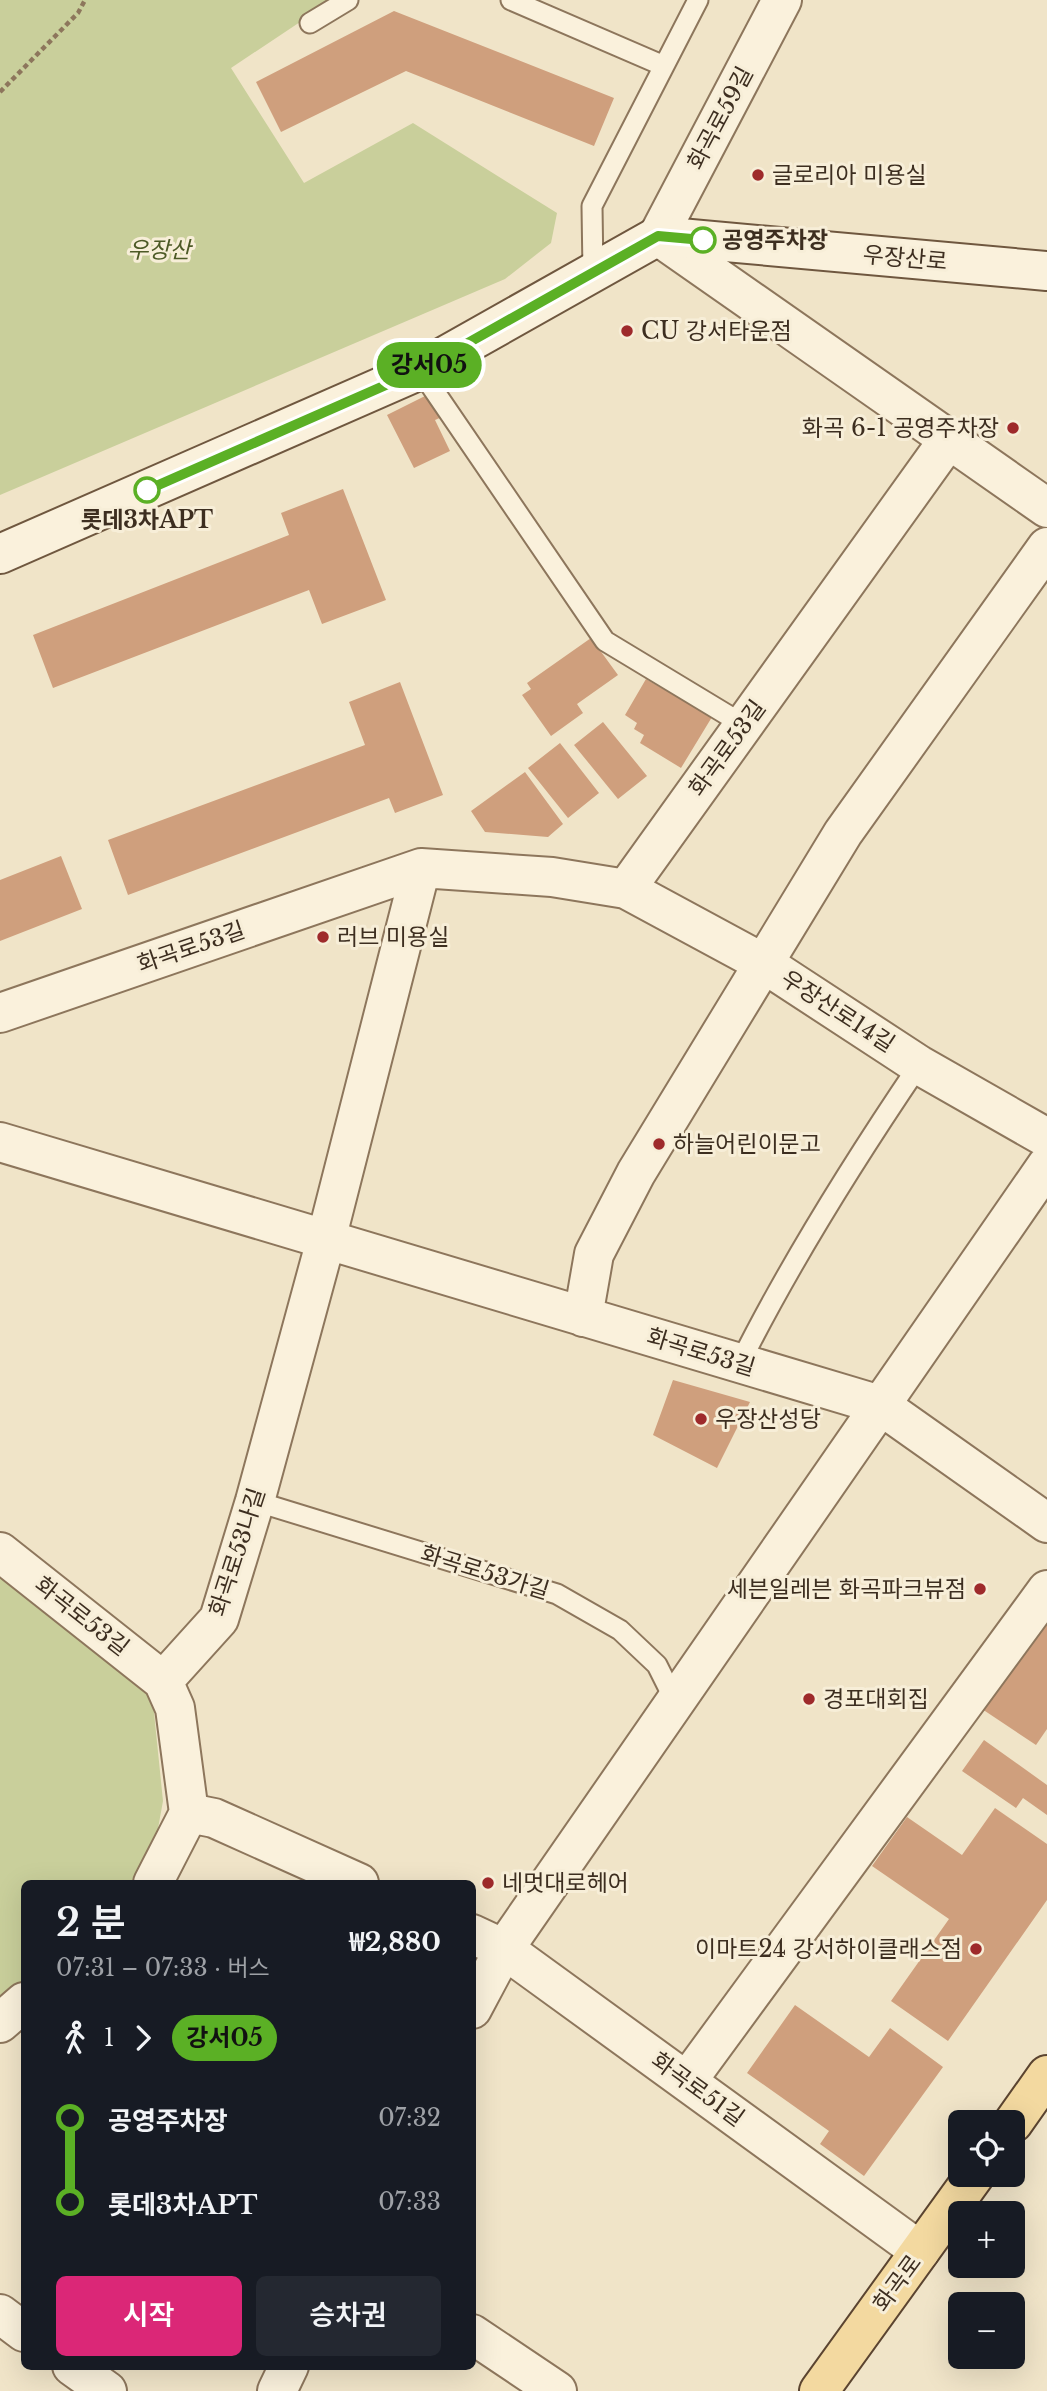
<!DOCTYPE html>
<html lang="ko">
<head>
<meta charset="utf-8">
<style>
	:root { --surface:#171b24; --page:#242831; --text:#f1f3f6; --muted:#9ea1a6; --accent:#db2777 }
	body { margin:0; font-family:"Libre Baskerville","Noto Sans KR",serif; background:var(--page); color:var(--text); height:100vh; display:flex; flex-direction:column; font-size:26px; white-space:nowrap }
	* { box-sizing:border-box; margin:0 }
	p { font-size:23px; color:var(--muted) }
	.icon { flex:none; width:38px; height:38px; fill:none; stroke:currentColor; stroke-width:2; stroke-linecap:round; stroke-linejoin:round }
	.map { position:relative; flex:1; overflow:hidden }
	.drawer { position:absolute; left:21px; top:1880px; width:455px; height:490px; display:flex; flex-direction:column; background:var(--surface); border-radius:10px; box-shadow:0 7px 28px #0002 }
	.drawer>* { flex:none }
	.badge { padding:0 14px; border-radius:23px; font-size:24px; line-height:46px }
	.controls { position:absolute; left:948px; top:2110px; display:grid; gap:14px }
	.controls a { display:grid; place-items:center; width:77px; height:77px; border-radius:10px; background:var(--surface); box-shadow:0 7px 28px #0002; font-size:35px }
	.map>.badge { position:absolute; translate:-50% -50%; box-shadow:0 0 0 4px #fff }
	.legs { display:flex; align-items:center; gap:10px; height:77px; padding:0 35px; font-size:23px }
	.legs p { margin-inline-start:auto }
	.head { display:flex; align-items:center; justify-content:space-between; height:119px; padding:0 35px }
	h1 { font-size:38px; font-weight:600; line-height:52px }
	.primary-button { display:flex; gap:14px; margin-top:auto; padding:14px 35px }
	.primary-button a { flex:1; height:80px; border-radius:10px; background:var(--accent); color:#fff; font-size:28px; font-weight:600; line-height:80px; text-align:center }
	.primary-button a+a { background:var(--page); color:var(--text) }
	ul { padding:0 35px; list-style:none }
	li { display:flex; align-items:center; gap:24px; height:84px; font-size:26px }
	li i { display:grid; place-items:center; width:10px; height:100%; margin:0 9px; background:currentColor }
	li i::after { content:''; width:18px; height:18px; margin:-9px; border:5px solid; border-radius:50%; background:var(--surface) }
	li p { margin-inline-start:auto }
	li:first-child i { background:linear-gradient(#0000 50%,currentColor 0) }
	li:last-child i { background:linear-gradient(currentColor 50%,#0000 0) }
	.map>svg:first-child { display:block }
	.green { fill:#c9cf9b }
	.building { fill:#cf9f7d }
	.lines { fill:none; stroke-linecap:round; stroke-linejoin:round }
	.lane-casing { stroke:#8d765c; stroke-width:23 }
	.street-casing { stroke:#8d765c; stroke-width:42 }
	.secondary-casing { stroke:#6f573f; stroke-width:42 }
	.primary-casing { stroke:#5b4430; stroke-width:42 }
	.path { stroke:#8d765c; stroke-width:4.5; stroke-dasharray:5 3.5; stroke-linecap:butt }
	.lane { stroke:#faf1dc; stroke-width:19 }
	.street { stroke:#faf1dc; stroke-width:38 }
	.secondary { stroke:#faf1dc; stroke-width:38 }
	.primary { stroke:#f3d9a0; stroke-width:38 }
	.line-1-casing { stroke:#fff; stroke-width:16 }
	.line-1 { stroke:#5bb025; stroke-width:10 }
	.poi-dot { fill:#9e2a2b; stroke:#f7eed8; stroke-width:2.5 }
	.stop-1-dot { fill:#fff; stroke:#5bb025; stroke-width:3.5 }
	.labels { text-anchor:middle; stroke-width:6; stroke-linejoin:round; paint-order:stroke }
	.street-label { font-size:23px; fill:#3d2e20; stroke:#f7eed8 }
	.poi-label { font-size:23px; fill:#3d2e20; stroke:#f7eed8; text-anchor:start }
	.stop-label { font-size:23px; font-weight:bold; fill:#3d2e20; stroke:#f7eed8; text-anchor:start }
	.park-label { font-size:23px; font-style:italic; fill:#4d5a26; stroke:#f7eed8 }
</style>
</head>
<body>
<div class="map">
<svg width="1047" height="2391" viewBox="0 0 1047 2391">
	<rect width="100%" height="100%" fill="#f0e4c8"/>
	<path class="green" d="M 0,0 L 333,0 L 231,68 L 304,183 L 413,123 L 557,213 L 551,243 L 505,279 L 0,495 Z
		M 0,1578 L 152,1693 L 163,1801 L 153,1856 L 133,1883 L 24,1883 L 24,1989 L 0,2009 Z"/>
	<path class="building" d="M 394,11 L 614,98 L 594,146 L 406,71 L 281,132 L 256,82 Z
		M 431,393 L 442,417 L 435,420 L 450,451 L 414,468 L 387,415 Z
		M 343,489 L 386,600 L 322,624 L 309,590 L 53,688 L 33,635 L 289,535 L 281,513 Z
		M 591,638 L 618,675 L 577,704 L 583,713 L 551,736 L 522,695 L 531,689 L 527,683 Z
		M 646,679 L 712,717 L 681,768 L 640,743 L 644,735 L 634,729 L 637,723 L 625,715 Z
		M 400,682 L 443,795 L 395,813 L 389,798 L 128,895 L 108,840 L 365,745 L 349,702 Z
		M 603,722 L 647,776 L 618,799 L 574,745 Z
		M 560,743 L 599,793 L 568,818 L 528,768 Z
		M 525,772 L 563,824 L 548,837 L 485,832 L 471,811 Z
		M 61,856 L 82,909 L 0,941 L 0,880 Z
		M 673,1380 L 750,1402 L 717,1468 L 653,1435 Z
		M 1047,1615 L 1047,1729 L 1036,1745 L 982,1709 Z
		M 984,1740 L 1047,1785 L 1047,1815 L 1023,1798 L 1016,1808 L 962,1771 Z
		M 995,1808 L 1047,1844 L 1047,1900 L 948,2041 L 891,2001 L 949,1919 L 872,1866 L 907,1817 L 962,1855 Z
		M 795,2005 L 869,2057 L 890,2028 L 943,2067 L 864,2176 L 820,2144 L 829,2131 L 747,2073 Z"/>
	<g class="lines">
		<defs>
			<path id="lane" d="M 511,0 L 664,66
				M 310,23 L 348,0
				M 593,272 L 592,206 L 698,0
				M 420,370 L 605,641 L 744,725
				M 740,1363 C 792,1259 854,1161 919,1065
				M 255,1501 L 557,1594 L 620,1630 L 657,1665 L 675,1701"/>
			<path id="street" d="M 782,0 L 658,236 L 1047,508
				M 626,889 L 763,963 L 919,1065 L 1047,1138
				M 0,1013 L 421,868 L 552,877 L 626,889 L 949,439
				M 0,1142 L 880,1405 L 1047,1523
				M 583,1317 L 594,1254 L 636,1173 L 843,833 L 1047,547
				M 0,1552 L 163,1681
				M 189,1813 L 214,1818 L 359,1883
				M 153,1883 L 189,1813 L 175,1708 L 163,1681 L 219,1619 L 255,1501 L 326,1240 L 421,868
				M 472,1934 L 504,1949 L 920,2251
				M 472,2009 L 504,1949 L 1047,1165
				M 0,2023 L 24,2002
				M 687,2081 L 1047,1590
				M 0,2314 L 24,2332
				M 472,2334 L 557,2391
				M 72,2366 L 107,2391
				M 277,2391 L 289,2366"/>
			<path id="secondary" d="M 0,554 L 420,370 L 658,236 L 1047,271"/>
			<path id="primary" d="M 1013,2123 L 1047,2075
				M 819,2391 L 975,2175"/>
		</defs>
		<use href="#lane" class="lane-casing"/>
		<use href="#street" class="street-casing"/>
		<use href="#secondary" class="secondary-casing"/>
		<use href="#primary" class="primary-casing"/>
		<path class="path" d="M 0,92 L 78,13 L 85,0"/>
		<use href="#lane" class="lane"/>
		<use href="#street" class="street"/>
		<use href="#secondary" class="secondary"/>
		<use href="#primary" class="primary"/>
	</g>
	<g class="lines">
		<defs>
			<path id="line-1" d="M 147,490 L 420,370 L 658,236 L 703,240"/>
		</defs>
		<use href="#line-1" class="line-1-casing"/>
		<use href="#line-1" class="line-1"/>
	</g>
	<g class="poi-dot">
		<circle cx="758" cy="175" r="7"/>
		<circle cx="627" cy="331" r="7"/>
		<circle cx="1013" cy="428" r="7"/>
		<circle cx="323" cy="937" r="7"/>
		<circle cx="659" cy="1144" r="7"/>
		<circle cx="701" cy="1419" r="7"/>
		<circle cx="980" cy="1589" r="7"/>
		<circle cx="809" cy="1699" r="7"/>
		<circle cx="488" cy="1883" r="7"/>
		<circle cx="976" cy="1949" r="7"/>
	</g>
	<g class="stop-1-dot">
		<circle cx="703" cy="240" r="12"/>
		<circle cx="147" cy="490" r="12"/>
	</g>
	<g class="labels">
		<g class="street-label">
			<text transform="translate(720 118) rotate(-62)" y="8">화곡로59길</text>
			<text transform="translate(905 258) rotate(5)" y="8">우장산로</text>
			<text transform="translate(727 748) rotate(-54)" y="8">화곡로53길</text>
			<text transform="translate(191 947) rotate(-19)" y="8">화곡로53길</text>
			<text transform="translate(838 1011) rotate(33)" y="8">우장산로14길</text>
			<text transform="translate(701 1352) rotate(17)" y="8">화곡로53길</text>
			<text transform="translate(237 1552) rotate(-72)" y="8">화곡로53나길</text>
			<text transform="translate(485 1572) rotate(17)" y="8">화곡로53가길</text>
			<text transform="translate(82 1616) rotate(38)" y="8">화곡로53길</text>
			<text transform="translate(698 2089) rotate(36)" y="8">화곡로51길</text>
			<text transform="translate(897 2283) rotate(-54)" y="8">화곡로</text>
		</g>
		<g class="poi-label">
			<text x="772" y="183">글로리아 미용실</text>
			<text x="641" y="339">CU 강서타운점</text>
			<text x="999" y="436" text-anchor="end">화곡 6-1 공영주차장</text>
			<text x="337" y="945">러브 미용실</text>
			<text x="673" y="1152">하늘어린이문고</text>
			<text x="715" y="1427">우장산성당</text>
			<text x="966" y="1597" text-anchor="end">세븐일레븐 화곡파크뷰점</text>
			<text x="823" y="1707">경포대회집</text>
			<text x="502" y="1891">네멋대로헤어</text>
			<text x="962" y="1957" text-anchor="end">이마트24 강서하이클래스점</text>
		</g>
		<g class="stop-label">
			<text x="722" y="248">공영주차장</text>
			<text x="147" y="528" text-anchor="middle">롯데3차APT</text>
		</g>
		<g class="park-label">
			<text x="159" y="258">우장산</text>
		</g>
	</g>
</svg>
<div class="controls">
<a><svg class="icon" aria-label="locate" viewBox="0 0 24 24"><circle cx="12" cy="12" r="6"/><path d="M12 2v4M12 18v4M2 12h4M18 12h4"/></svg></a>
<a>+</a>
<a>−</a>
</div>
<b class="badge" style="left:429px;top:365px;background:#5bb025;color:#111">강서05</b>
<section class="drawer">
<div class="head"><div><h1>2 분</h1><p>07:31 – 07:33 · 버스</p></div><b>₩2,880</b></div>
<div class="legs"><svg class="icon" aria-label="walk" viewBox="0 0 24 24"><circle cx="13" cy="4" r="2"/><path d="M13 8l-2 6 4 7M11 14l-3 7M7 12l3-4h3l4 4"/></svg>1<svg class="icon" aria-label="forward" viewBox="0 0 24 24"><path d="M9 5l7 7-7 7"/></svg><b class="badge" style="background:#5bb025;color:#111">강서05</b></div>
<ul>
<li><i style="color:#5bb025"></i><b>공영주차장</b><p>07:32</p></li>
<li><i style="color:#5bb025"></i><b>롯데3차APT</b><p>07:33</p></li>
</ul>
<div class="primary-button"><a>시작</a><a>승차권</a></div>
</section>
</div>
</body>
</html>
